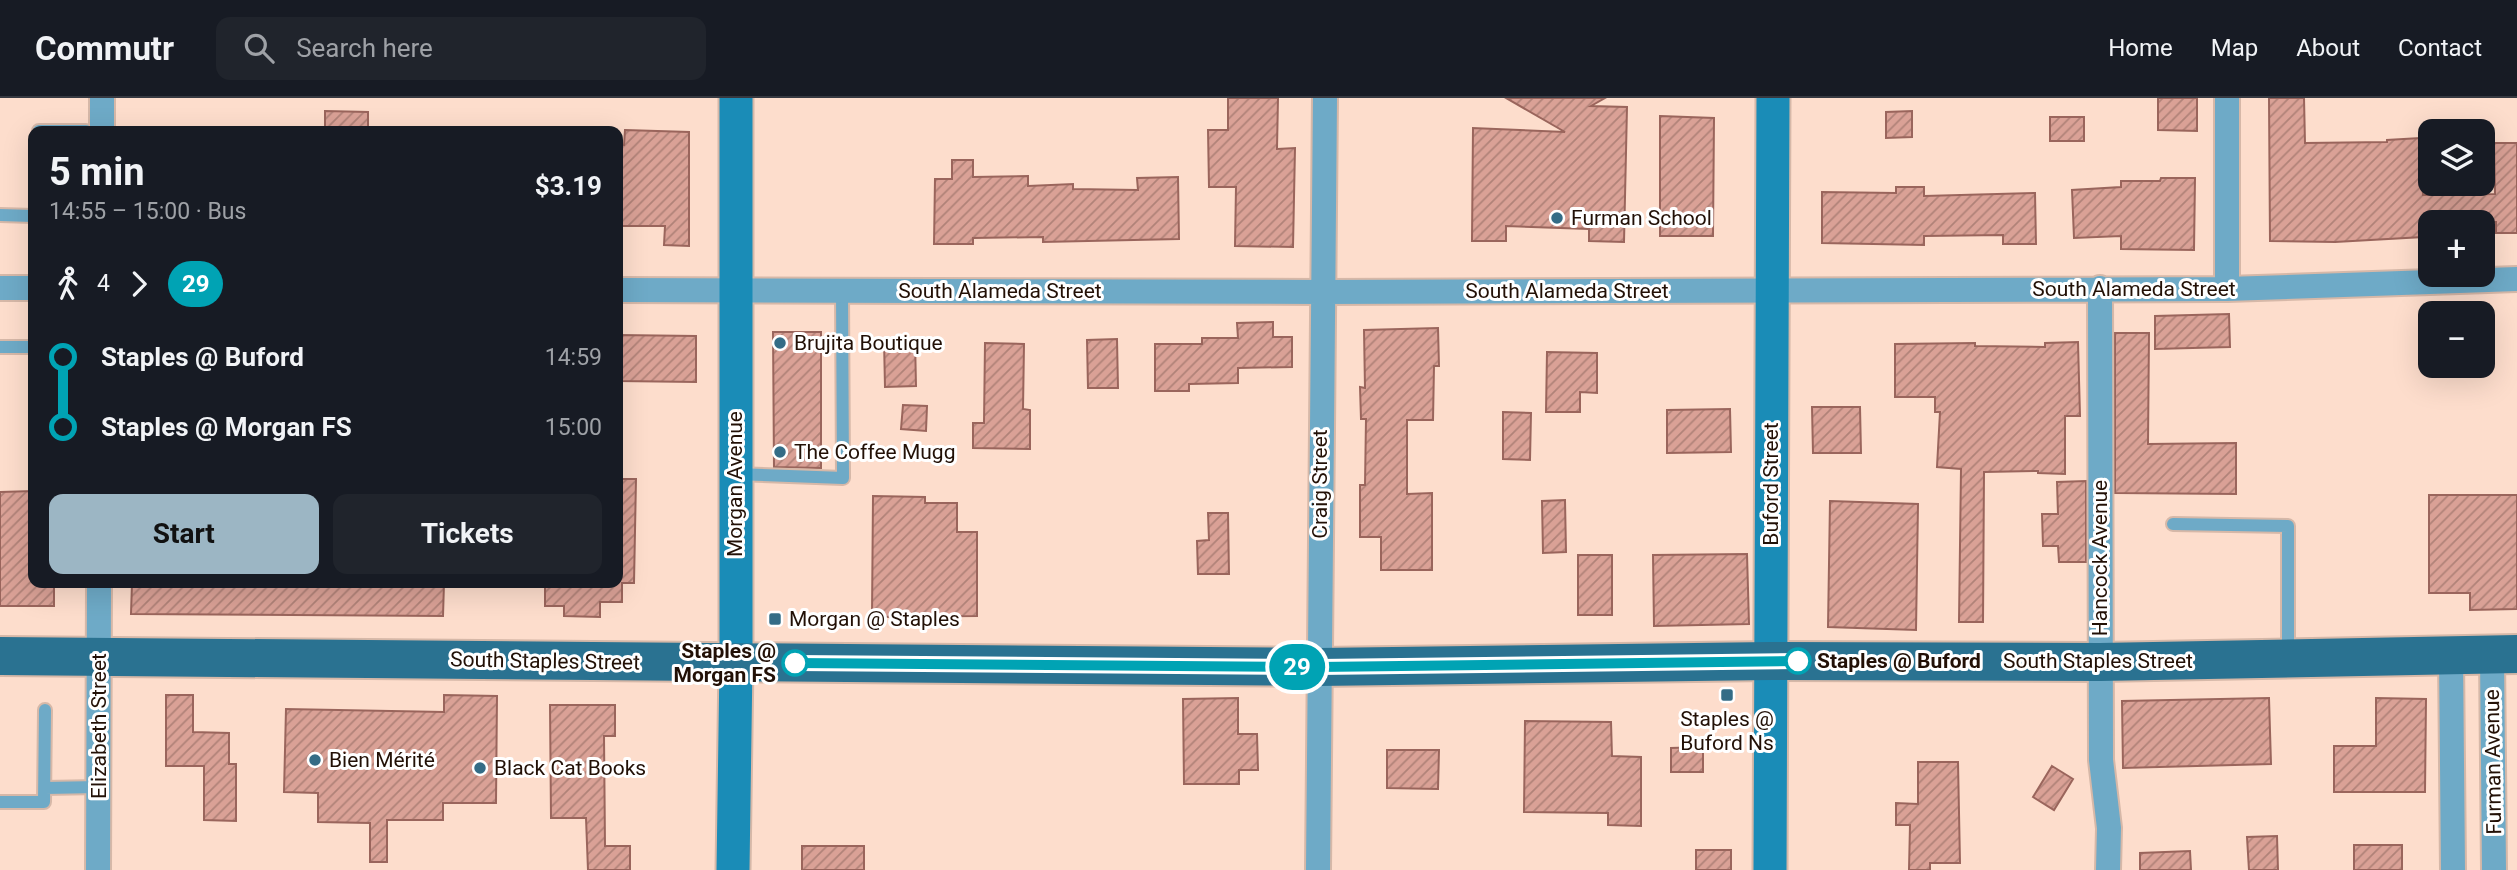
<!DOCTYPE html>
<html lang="en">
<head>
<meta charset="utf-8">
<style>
	:root { --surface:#171b24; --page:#20242c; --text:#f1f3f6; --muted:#9ea1a6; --line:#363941; --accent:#9cb6c4 }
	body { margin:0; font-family:Roboto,sans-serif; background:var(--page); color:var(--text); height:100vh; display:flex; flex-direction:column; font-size:26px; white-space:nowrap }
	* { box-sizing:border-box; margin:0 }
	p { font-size:23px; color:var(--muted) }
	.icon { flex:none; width:38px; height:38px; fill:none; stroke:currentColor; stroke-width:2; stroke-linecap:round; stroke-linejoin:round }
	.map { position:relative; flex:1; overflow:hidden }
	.drawer { position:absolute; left:28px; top:28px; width:595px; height:462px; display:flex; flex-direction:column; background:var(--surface); border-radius:14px; box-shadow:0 7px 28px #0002 }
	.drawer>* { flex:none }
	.badge { padding:0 14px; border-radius:23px; font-size:24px; line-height:46px }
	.tools { position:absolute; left:2418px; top:21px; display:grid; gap:14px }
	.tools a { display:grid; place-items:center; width:77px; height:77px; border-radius:14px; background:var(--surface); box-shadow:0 7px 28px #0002; font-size:35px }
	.map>.badge { position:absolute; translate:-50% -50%; box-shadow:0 0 0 4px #fff }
	.legs { display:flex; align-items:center; gap:10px; height:77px; padding:0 21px; font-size:23px }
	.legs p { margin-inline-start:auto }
	.head { display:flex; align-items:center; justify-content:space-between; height:119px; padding:0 21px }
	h1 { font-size:38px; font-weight:700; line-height:52px }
	.button { display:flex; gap:14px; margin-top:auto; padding:14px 21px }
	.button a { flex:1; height:80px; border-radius:14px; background:var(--accent); color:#111; font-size:28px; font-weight:700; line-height:80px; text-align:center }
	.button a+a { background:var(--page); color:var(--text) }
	ul { padding:0 21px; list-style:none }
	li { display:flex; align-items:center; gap:24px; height:70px; font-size:26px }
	li i { display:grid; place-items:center; width:10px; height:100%; margin:0 9px; background:currentColor }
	li i::after { content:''; width:18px; height:18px; margin:-9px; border:5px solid; border-radius:50%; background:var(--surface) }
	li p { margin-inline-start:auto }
	li:first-child i { background:linear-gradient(#0000 50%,currentColor 0) }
	li:last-child i { background:linear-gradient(currentColor 50%,#0000 0) }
	header { display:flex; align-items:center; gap:42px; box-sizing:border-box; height:98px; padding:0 35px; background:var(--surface); border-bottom:2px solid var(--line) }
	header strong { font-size:33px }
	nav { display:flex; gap:38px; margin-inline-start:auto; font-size:24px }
	.search { width:490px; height:63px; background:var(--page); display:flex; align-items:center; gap:18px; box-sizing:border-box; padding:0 24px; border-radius:14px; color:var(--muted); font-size:26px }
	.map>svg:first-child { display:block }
	.building { fill:url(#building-hatch); stroke:#9a655c; stroke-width:2 }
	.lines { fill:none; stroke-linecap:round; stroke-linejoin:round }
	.lane-casing { stroke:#d6b8a8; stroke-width:16 }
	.street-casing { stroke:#d6b8a8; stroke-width:28 }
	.secondary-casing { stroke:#d6b8a8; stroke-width:37 }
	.primary-casing { stroke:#d6b8a8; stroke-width:42 }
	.lane { stroke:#6eaac7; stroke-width:12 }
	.street { stroke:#6eaac7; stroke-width:24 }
	.secondary { stroke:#1a8cb7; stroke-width:33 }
	.primary { stroke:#2a7291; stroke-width:38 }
	.line-1-casing { stroke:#fff; stroke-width:16 }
	.line-1 { stroke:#00a3b4; stroke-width:10 }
	.poi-dot { fill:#346c86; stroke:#fff; stroke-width:2.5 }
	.stop-1-dot { fill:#fff; stroke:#00a3b4; stroke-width:3.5 }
	.labels { text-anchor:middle; stroke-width:6; stroke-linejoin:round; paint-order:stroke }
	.poi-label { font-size:21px; fill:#221006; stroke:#fff; text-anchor:start }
	.street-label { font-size:21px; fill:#221006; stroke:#fff }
	.stop-label { font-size:21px; font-weight:bold; fill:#221006; stroke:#fff; text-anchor:end }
</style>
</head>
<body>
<header>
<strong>Commutr</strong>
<div class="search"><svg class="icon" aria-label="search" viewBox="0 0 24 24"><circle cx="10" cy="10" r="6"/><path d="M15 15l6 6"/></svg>Search here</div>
<nav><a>Home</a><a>Map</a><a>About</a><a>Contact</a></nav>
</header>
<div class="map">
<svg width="2517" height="772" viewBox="0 0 2517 772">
	<defs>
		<pattern id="building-hatch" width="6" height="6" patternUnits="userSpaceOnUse" patternTransform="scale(1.75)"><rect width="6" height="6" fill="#daa196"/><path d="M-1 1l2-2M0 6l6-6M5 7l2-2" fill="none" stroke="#b08278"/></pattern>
	</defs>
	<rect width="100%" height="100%" fill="#fdddcc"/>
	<path class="building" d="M 1228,0 L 1278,0 L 1277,51 L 1295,50 L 1293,149 L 1235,148 L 1236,89 L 1209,89 L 1208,32 L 1228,32 Z
		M 1506,0 L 1605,0 L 1591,8 L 1627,9 L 1624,144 L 1589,143 L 1589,131 L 1506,128 L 1506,143 L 1472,143 L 1473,30 L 1565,34 Z
		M 2158,0 L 2197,0 L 2197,33 L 2158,32 Z
		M 2269,0 L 2304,0 L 2305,45 L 2387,44 L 2387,42 L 2420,40 L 2423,97 L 2495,96 L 2494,45 L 2517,45 L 2517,135 L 2496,135 L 2496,124 L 2422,124 L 2423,139 L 2335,144 L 2270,143 Z
		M 325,13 L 368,14 L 368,33 L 325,33 Z
		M 1912,13 L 1912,39 L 1886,40 L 1886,14 Z
		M 1660,18 L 1714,20 L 1713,138 L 1660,138 Z
		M 2050,19 L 2084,19 L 2084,43 L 2050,43 Z
		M 625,32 L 689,34 L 689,148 L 664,147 L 665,128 L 618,128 L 618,47 L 624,47 Z
		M 952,62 L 973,62 L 973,79 L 1028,78 L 1028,88 L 1073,86 L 1073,91 L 1138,92 L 1137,80 L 1178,79 L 1179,141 L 1043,144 L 1043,139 L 973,140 L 973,146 L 934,146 L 935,81 L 952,81 Z
		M 2161,80 L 2195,80 L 2194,152 L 2121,151 L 2121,138 L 2074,140 L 2072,92 L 2121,89 L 2121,83 L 2160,83 Z
		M 1896,89 L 1924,89 L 1924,98 L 2035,95 L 2036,146 L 2003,146 L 2003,137 L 1924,138 L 1924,147 L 1822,145 L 1822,94 L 1896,95 Z
		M 2229,216 L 2230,249 L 2155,251 L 2155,218 Z
		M 1273,224 L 1273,239 L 1292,239 L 1292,269 L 1238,270 L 1238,285 L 1189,286 L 1189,293 L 1155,293 L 1155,246 L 1202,246 L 1202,240 L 1238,240 L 1237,225 Z
		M 1438,230 L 1439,268 L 1434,268 L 1433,322 L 1407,322 L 1407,396 L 1432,395 L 1432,472 L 1381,472 L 1381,439 L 1360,439 L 1360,387 L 1365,387 L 1366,321 L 1361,321 L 1360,289 L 1365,290 L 1364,232 Z
		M 773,234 L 821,234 L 821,370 L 774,369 Z
		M 2115,235 L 2149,235 L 2148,346 L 2236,345 L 2236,396 L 2115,395 Z
		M 618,237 L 696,238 L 696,284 L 618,283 Z
		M 915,241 L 916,288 L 885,289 L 884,242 Z
		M 1117,241 L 1118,290 L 1088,290 L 1087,242 Z
		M 2078,244 L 2080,318 L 2065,318 L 2065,376 L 2038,375 L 2038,373 L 1984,374 L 1983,524 L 1959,524 L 1961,371 L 1937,369 L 1940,314 L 1935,314 L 1935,299 L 1895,299 L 1895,246 L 1975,245 L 1975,248 L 2045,249 L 2045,245 Z
		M 985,245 L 1024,246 L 1023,311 L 1030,312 L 1030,351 L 973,350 L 973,325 L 984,325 Z
		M 1547,254 L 1597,255 L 1597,295 L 1580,294 L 1580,314 L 1546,314 Z
		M 903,307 L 927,308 L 926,333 L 901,331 Z
		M 1812,309 L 1860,309 L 1861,355 L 1813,355 Z
		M 1730,311 L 1731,354 L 1667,355 L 1667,312 Z
		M 1503,314 L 1531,315 L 1530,362 L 1503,361 Z
		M 618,381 L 636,381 L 634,485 L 622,485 L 622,504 L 600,504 L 600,519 L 564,518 L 564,508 L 545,508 L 545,485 L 618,485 Z
		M 2086,383 L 2086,464 L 2059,464 L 2058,448 L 2043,448 L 2042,416 L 2058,416 L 2057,384 Z
		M 33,393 L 33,485 L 54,485 L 54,508 L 0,508 L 0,394 Z
		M 2429,397 L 2517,397 L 2517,511 L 2470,512 L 2470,495 L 2429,495 Z
		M 873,398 L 925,399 L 925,405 L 957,405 L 957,434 L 977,434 L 977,518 L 872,519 Z
		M 1565,402 L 1566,454 L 1543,455 L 1542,403 Z
		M 1830,403 L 1918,406 L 1916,532 L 1828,529 Z
		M 1208,415 L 1228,415 L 1229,476 L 1198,476 L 1197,443 L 1209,442 Z
		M 1747,456 L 1749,526 L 1654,528 L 1653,457 Z
		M 1578,457 L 1612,457 L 1612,517 L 1578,517 Z
		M 132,485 L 444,485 L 443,518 L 131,516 Z
		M 166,597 L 193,597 L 193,634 L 229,635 L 229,666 L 236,666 L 236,723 L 204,722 L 204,668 L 166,668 Z
		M 444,597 L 497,598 L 496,705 L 443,705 L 443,722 L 387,722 L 387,764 L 370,764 L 370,725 L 318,724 L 318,695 L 284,694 L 286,611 L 444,614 Z
		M 1238,600 L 1238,636 L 1257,636 L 1258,672 L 1239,672 L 1239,686 L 1184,686 L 1183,601 Z
		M 2269,600 L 2271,666 L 2123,670 L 2122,603 Z
		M 2376,600 L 2426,601 L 2425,694 L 2334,694 L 2334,648 L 2376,648 Z
		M 550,607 L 615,607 L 615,638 L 604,638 L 605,748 L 630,748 L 630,772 L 588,772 L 586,720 L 551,720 Z
		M 1525,623 L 1611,624 L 1612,658 L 1641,659 L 1641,728 L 1608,727 L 1608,715 L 1524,714 Z
		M 1703,649 L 1703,674 L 1671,674 L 1671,650 Z
		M 1387,652 L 1439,652 L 1438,691 L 1387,690 Z
		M 1918,664 L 1958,664 L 1960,765 L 1930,765 L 1930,772 L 1909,772 L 1910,727 L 1896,727 L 1896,705 L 1918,706 Z
		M 2052,668 L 2073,681 L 2054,712 L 2033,699 Z
		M 2277,738 L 2278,772 L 2249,772 L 2247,739 Z
		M 2354,747 L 2402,747 L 2402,772 L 2354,772 Z
		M 802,748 L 864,748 L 864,772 L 802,772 Z
		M 1696,752 L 1731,752 L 1731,772 L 1696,772 Z
		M 2190,753 L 2191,772 L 2140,772 L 2140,755 Z"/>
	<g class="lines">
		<defs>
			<path id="lane" d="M 39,33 L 86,33
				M 0,117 L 33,118
				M 0,249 L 33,249
				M 736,376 L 843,380 L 842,192
				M 2173,426 L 2288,428 L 2288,557
				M 45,690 L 99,689
				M 0,704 L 44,704 L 45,612"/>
			<path id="street" d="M 102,33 L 102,0
				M 0,190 L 33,190
				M 2100,190 L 2101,662 L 2109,730 L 2108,772
				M 2227,191 L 2227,0
				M 618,192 L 1322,194 L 2227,191 L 2517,181
				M 2492,557 L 2494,772
				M 2451,558 L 2453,772
				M 98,772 L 99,485
				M 1318,772 L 1325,0"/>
			<path id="secondary" d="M 733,772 L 736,565 L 736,0
				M 1770,772 L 1773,0"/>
			<path id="primary" d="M 0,558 L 1318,569 L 1771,563 L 2100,564 L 2517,556"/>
		</defs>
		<use href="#lane" class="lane-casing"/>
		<use href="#street" class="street-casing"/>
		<use href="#secondary" class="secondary-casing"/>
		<use href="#primary" class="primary-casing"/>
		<use href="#lane" class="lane"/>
		<use href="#street" class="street"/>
		<use href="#secondary" class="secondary"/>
		<use href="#primary" class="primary"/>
	</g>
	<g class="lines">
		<defs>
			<path id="line-1" d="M 795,565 L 1318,569 L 1798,563"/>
		</defs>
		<use href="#line-1" class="line-1-casing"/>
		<use href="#line-1" class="line-1"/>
	</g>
	<g class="poi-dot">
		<circle cx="1557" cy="120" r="7"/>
		<circle cx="780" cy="245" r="7"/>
		<circle cx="780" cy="354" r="7"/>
		<rect x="768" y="514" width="14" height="14" rx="3.5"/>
		<rect x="1720" y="590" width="14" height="14" rx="3.5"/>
		<circle cx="315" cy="662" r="7"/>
		<circle cx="480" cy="670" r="7"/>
	</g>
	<g class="stop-1-dot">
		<circle cx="1798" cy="563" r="12"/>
		<circle cx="795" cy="565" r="12"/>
	</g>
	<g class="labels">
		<g class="poi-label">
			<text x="1571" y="127">Furman School</text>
			<text x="794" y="252">Brujita Boutique</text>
			<text x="794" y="361">The Coffee Mugg</text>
			<text x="789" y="528">Morgan @ Staples</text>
			<text x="1727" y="628" text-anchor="middle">Staples @<tspan x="1727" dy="24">Buford Ns</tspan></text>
			<text x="329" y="669">Bien Mérité</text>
			<text x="494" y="677">Black Cat Books</text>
		</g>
		<g class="street-label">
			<text x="2134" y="198">South Alameda Street</text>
			<text x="1000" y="200">South Alameda Street</text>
			<text x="1567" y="200">South Alameda Street</text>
			<text transform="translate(735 386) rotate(-90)" y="7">Morgan Avenue</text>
			<text transform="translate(1320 386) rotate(-90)" y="7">Craig Street</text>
			<text transform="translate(1771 386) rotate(-90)" y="7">Buford Street</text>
			<text transform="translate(2100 460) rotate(-90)" y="7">Hancock Avenue</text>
			<text transform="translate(545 563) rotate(1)" y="7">South Staples Street</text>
			<text x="2098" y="570">South Staples Street</text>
			<text transform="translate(99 628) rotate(-90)" y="7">Elizabeth Street</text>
			<text transform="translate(2493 664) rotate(-91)" y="7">Furman Avenue</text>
		</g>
		<g class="stop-label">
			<text x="776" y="560">Staples @<tspan x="776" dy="24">Morgan FS</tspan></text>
			<text x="1817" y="570" text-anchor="start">Staples @ Buford</text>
		</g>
	</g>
</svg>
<div class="tools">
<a><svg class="icon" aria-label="layers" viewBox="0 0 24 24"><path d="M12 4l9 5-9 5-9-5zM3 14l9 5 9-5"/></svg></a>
<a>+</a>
<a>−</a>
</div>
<b class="badge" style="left:1297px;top:569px;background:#00a3b4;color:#fff">29</b>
<section class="drawer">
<div class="head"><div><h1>5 min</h1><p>14:55 – 15:00 · Bus</p></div><b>$3.19</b></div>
<div class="legs"><svg class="icon" aria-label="walk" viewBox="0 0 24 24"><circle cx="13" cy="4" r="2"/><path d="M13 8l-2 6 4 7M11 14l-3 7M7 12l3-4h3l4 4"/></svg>4<svg class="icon" aria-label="forward" viewBox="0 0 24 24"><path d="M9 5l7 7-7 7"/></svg><b class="badge" style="background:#00a3b4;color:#fff">29</b></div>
<ul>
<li><i style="color:#00a3b4"></i><b>Staples @ Buford</b><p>14:59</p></li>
<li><i style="color:#00a3b4"></i><b>Staples @ Morgan FS</b><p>15:00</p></li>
</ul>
<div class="button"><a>Start</a><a>Tickets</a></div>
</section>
</div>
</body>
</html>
